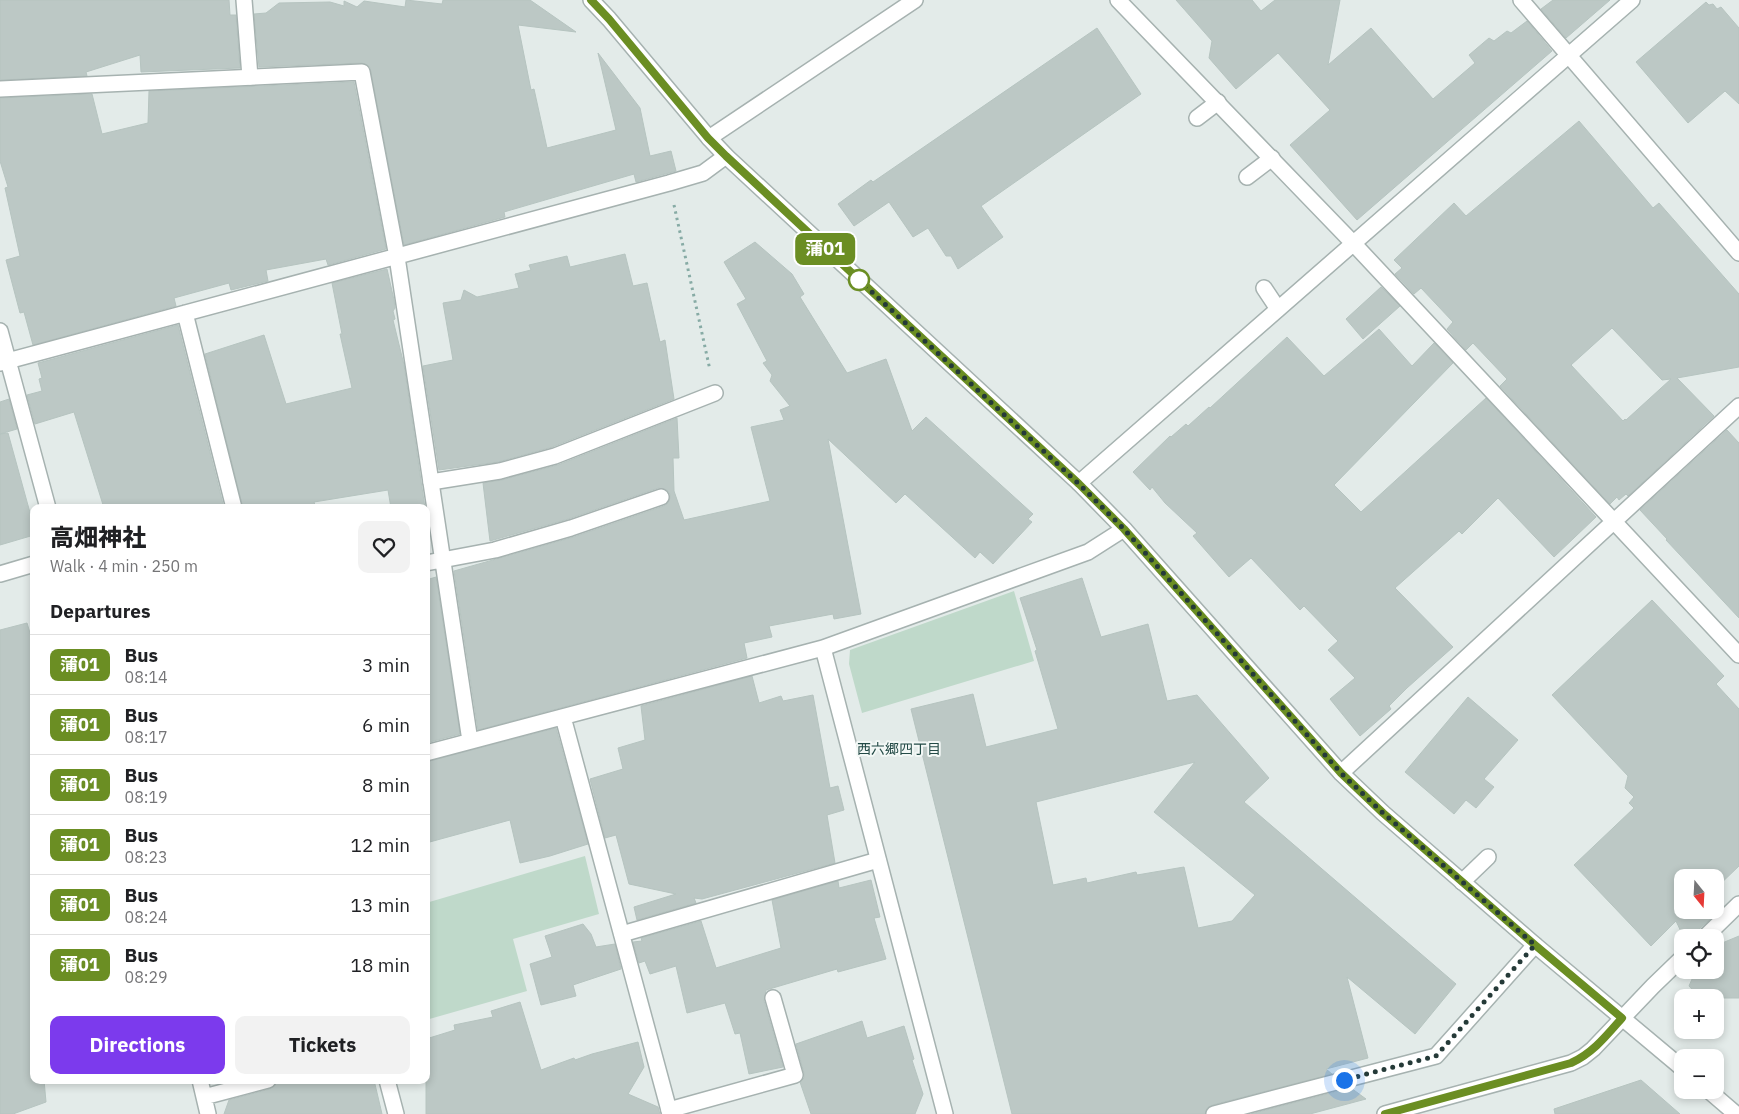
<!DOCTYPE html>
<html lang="en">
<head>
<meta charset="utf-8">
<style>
	:root { --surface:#fff; --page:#f2f2f2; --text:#202124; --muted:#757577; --line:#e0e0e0; --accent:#7c3aed }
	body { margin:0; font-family:"IBM Plex Sans","Noto Sans JP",sans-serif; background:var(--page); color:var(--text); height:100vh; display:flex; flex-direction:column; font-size:19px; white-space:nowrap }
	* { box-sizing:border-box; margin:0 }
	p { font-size:16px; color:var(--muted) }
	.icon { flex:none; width:28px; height:28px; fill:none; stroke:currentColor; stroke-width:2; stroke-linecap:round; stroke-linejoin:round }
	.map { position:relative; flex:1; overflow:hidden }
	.side { position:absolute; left:30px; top:504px; width:400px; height:580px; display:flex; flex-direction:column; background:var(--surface); border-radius:10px; box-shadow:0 2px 8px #0003 }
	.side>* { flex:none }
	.badge { padding:0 10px; border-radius:8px; font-size:18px; line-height:32px }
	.needle { width:32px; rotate:162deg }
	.buttons { position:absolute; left:1674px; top:869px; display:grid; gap:10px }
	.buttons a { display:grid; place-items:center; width:50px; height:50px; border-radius:10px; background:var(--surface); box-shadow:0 2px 8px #0003; font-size:25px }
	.you { position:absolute; width:25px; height:25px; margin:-12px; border:4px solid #fff; border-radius:50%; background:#1a73e8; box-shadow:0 0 0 8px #1a73e833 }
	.map>.badge { position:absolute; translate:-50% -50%; box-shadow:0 0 0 2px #fff }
	h2 { padding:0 20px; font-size:19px; line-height:45px }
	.round { display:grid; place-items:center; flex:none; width:52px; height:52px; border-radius:10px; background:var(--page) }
	.headline { display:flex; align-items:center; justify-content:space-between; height:85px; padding:0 20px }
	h1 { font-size:24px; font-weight:800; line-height:38px }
	.cta { display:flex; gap:10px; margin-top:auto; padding:10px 20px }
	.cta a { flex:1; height:58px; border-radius:10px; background:var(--accent); color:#fff; font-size:20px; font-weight:800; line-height:58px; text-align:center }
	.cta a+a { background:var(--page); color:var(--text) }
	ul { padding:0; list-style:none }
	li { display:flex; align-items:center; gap:15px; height:60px; padding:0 20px; border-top:1px solid var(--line) }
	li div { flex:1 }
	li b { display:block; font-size:19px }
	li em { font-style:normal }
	li .badge { min-width:55px; font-weight:700; text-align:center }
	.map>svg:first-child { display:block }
	.green { fill:#bfd9ca }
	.building { fill:#bcc8c5; stroke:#b6c4c0; fill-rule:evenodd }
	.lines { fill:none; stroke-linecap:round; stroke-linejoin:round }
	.service-casing { stroke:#a6b2b0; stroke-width:18 }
	.minor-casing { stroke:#a6b2b0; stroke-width:18 }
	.tertiary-casing { stroke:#a6b2b0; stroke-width:18 }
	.path { stroke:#87aba5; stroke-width:3; stroke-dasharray:2.5 4; stroke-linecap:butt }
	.service { stroke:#fff; stroke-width:15 }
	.minor { stroke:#fff; stroke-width:15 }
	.tertiary { stroke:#fff; stroke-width:15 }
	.line-casing { stroke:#fff; stroke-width:11 }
	.line { stroke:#6b8e23; stroke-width:8 }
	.walk { stroke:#253a38; stroke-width:5; stroke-dasharray:0 9 }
	.stop-dot { fill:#fff; stroke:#6b8e23; stroke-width:2.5 }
	.labels { text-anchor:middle; stroke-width:4; stroke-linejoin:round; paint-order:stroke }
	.neighbourhood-label { font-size:14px; fill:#234a46; stroke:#f3f8f6 }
</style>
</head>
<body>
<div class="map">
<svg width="1739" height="1114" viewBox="0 0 1739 1114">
	<rect width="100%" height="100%" fill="#e3ebe9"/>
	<path class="green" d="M 1014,591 L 1034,661 L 862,713 L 849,664 L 850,650 Z
		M 585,856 L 599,914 L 513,939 L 527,991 L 426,1020 L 426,903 Z"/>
	<path class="building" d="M 0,0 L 229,0 L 230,15 L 236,15 L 240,68 L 141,72 L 140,55 L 86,72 L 87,76 L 0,80 Z
		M 406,0 L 442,4 L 443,0 L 530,0 L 576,32 L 518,25 L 531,90 L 534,89 L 547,148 L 616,130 L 598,53 L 640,108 L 650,156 L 671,151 L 676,171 L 636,182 L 634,174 L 504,212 L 505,217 L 404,245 L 370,67 L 362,63 L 259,67 L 254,14 L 266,13 L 279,3 L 330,2 L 344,6 L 344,1 L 357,7 L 364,1 L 405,7 Z
		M 1176,0 L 1252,0 L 1261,11 L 1275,0 L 1340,0 L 1328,65 L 1371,28 L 1433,99 L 1475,63 L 1469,55 L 1489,38 L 1494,41 L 1507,31 L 1511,33 L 1527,21 L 1552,51 L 1357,220 L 1290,145 L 1330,110 L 1278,53 L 1236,89 L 1209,58 L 1212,41 Z
		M 1553,0 L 1610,0 L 1566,38 L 1541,9 Z
		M 1706,2 L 1709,5 L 1713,4 L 1717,9 L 1721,7 L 1739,28 L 1739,104 L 1725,91 L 1688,123 L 1636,62 Z
		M 1097,28 L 1141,94 L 981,206 L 1003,237 L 958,269 L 951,256 L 946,256 L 928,228 L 913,237 L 889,202 L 854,226 L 838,204 L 871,180 L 873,182 Z
		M 354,82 L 386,249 L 328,265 L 326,259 L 266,270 L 268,281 L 231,290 L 229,283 L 174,298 L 176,306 L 33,345 L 24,312 L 20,313 L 6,260 L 20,256 L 5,188 L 8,187 L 0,161 L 0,98 L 92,94 L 102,134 L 148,123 L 149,91 Z
		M 1579,121 L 1653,208 L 1659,203 L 1739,294 L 1739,367 L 1677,378 L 1714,416 L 1628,496 L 1626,494 L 1619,500 L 1617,497 L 1610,504 L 1500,386 L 1507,379 L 1473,343 L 1466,350 L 1447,329 L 1453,322 L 1421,288 L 1414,294 L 1395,274 L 1402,268 L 1394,260 L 1454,203 L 1466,216 ZM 1612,328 L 1662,380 L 1671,379 L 1626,420 L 1625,419 L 1623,421 L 1571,365 Z
		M 755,242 L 792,274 L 804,294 L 800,297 L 847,373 L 886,359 L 912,431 L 926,417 L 1033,514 L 1028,519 L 1032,522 L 993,564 L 980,552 L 975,558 L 905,494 L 896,503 L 828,439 L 861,614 L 834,619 L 833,614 L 769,626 L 772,637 L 744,643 L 747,658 L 478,730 L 454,571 L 574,537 L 664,506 L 668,503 L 670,498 L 670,494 L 667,490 L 658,488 L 568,519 L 490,541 L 483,483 L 502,480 L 558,465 L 677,418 L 679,458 L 673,458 L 674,491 L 684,520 L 770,501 L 751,427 L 784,420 L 780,410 L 790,406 L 770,381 L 772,375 L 763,363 L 767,361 L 737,304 L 746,299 L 724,262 Z
		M 625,254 L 633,286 L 647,283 L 660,342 L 665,340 L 674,399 L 552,447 L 498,462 L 439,470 L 423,366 L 453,360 L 443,303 L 461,300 L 464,290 L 477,297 L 519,288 L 515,274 L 531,270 L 529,265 L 567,256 L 570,267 Z
		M 387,269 L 394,300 L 395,308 L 393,311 L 395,319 L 393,320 L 404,365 L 425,508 L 391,508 L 388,490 L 314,502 L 316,508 L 243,508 L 205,354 L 264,335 L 286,404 L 352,388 L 340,334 L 342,334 L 332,283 Z
		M 1381,287 L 1400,306 L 1363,339 L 1346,319 Z
		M 178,325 L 224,508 L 104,508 L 74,412 L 35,424 L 27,395 L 42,391 L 39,379 L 42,378 L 38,363 Z
		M 1379,329 L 1412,366 L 1434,343 L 1453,363 L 1334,485 L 1361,512 L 1486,398 L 1596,517 L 1554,557 L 1498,498 L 1462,534 L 1459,531 L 1395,588 L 1453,647 L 1407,688 L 1389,706 L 1391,709 L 1360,736 L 1330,699 L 1355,678 L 1328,650 L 1338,641 L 1304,606 L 1300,610 L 1251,558 L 1229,577 L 1193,536 L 1197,533 L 1165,503 L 1152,487 L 1150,490 L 1133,472 L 1170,436 L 1171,437 L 1186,424 L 1188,426 L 1209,407 L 1210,408 L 1287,337 L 1324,376 Z
		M 9,399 L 17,429 L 0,434 L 0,402 Z
		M 1727,430 L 1739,443 L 1739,618 L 1666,540 L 1667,539 L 1640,510 Z
		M 8,433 L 34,527 L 34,535 L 0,545 L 0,434 Z
		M 436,577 L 460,734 L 426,743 L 426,580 Z
		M 1082,578 L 1101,637 L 1148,624 L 1167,701 L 1197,695 L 1269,778 L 1244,802 L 1456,984 L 1415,1034 L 1347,977 L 1368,1058 L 1326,1069 L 1332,1074 L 1212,1105 L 1207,1108 L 1205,1114 L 1012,1114 L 911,709 L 973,694 L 986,747 L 1058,729 L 1035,651 L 1037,650 L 1020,598 ZM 1195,762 L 1154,812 L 1255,895 L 1232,921 L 1198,928 L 1184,867 L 1137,875 L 1136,872 L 1087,883 L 1086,878 L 1053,885 L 1036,802 Z
		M 1652,600 L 1724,676 L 1716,684 L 1739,709 L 1739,866 L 1715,889 L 1715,878 L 1682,878 L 1682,910 L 1715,910 L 1715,895 L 1722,903 L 1719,911 L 1697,931 L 1695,938 L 1684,938 L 1676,921 L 1651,946 L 1574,865 L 1634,808 L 1629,803 L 1634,797 L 1625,788 L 1628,776 L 1552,695 Z
		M 27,623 L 34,646 L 34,1080 L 44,1080 L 46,1102 L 13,1114 L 0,1114 L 0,630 Z
		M 752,676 L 759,703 L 781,696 L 783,701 L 813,695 L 830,788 L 838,786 L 844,810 L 827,815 L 835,863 L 702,899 L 694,898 L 696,903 L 637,920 L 634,907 L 676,894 L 629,884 L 616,835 L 605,838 L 590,779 L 623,769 L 618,748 L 645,740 L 641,706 Z
		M 1468,697 L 1518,740 L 1484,779 L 1494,787 L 1476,808 L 1466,800 L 1454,814 L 1405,772 Z
		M 556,728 L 588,844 L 550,856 L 520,863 L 510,820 L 426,843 L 426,762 Z
		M 871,880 L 880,917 L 874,918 L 886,959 L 838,972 L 837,969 L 766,990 L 764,1001 L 783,1067 L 749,1074 L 740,1033 L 735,1034 L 725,1003 L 687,1013 L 676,966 L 650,974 L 645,961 L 639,963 L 633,942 L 642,941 L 641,938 L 701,921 L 716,968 L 781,948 L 772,900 L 838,881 L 839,888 Z
		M 583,924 L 591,934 L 596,947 L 615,944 L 621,969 L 573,985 L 576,996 L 541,1005 L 530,964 L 552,957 L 545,936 Z
		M 1739,936 L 1739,998 L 1700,998 L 1689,986 L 1696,970 L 1715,970 L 1715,946 Z
		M 520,1002 L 541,1070 L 574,1058 L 575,1060 L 592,1054 L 638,1042 L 644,1067 L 628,1094 L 658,1107 L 660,1114 L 426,1114 L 426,1039 L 455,1030 L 454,1025 L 493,1017 L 491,1011 Z
		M 862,1021 L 867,1038 L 904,1026 L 914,1059 L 912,1060 L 923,1094 L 915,1114 L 811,1114 L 800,1082 L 804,1078 L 804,1073 L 796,1044 Z
		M 277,1080 L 374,1080 L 382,1114 L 224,1114 L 229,1100 L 270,1089 L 275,1086 Z
		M 1641,1080 L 1680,1114 L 1555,1114 L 1554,1109 Z
		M 1351,1088 L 1366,1099 L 1310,1114 L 1251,1114 Z"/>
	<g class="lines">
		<defs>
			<path id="service" d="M 244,0 L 250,77
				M 1197,118 L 1218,102
				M 1247,177 L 1272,158
				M 1264,288 L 1278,309
				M 431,482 L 500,471 L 555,456 L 715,393
				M 442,560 L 495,550 L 571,528 L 661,497
				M 1462,882 L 1488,857
				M 622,934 L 878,860
				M 669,1110 L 795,1075 L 773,998
				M 1214,1114 L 1436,1056 L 1535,945"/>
			<path id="minor" d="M 1118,0 L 1353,243 L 1739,655
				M 1521,0 L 1739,253
				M 0,89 L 362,72 L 397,257 L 470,741
				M 709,138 L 915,0
				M 185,313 L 234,508
				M 0,331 L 48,508
				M 0,363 L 669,183 L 703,173 L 726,156
				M 1079,483 L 1632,0
				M 426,563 L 442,560
				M 0,574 L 34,564
				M 823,648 L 945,1114
				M 563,717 L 670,1114
				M 426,753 L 823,648 L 1088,552 L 1124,529
				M 1341,773 L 1739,406
				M 1704,938 L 1739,904
				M 200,1080 L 208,1114
				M 387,1080 L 396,1114
				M 204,1097 L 268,1080
				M 1385,1114 L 1571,1063 L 1583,1057 L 1593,1049 L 1653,986 L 1682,958"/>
			<path id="tertiary" d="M 591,0 L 609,19 L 709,138 L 726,156 L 1079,483 L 1124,529 L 1341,773 L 1383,813 L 1535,945 L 1682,1068
				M 1708,1090 L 1736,1114"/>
		</defs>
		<use href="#service" class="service-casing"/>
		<use href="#minor" class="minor-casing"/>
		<use href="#tertiary" class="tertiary-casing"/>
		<path class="path" d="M 674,205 L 710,370"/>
		<use href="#service" class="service"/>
		<use href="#minor" class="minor"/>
		<use href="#tertiary" class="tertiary"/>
	</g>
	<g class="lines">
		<defs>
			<path id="line" d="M 591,0 L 609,19 L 708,138 L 726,156 L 1079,484 L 1124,529 L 1341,773 L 1383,813 L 1535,945 L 1622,1018 C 1607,1035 1593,1053 1571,1063 L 1385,1114"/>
		</defs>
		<use href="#line" class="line-casing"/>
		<use href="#line" class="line"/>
		<path class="walk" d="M 859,280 L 1079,484 L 1124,529 L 1341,773 L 1383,813 L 1535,945 L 1436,1056 L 1344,1080"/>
	</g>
	<circle class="stop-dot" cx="859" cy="280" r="10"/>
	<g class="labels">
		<g class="neighbourhood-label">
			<text x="899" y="754">西六郷四丁目</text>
		</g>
	</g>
</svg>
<div class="buttons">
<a><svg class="needle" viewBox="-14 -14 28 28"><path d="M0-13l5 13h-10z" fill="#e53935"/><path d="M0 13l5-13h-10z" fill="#757577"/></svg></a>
<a><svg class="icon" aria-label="locate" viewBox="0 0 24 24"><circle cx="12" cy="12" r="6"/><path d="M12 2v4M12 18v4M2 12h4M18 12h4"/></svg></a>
<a>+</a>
<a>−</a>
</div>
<div class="you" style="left:1344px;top:1080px"></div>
<b class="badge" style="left:825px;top:249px;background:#6b8e23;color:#fff">蒲01</b>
<section class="side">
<div class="headline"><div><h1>高畑神社</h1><p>Walk · 4 min · 250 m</p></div><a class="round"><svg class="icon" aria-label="heart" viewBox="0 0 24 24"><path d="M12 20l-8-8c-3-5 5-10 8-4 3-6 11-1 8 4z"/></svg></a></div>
<h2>Departures</h2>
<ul>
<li><span class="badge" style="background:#6b8e23;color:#fff">蒲01</span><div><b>Bus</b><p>08:14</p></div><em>3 min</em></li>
<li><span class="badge" style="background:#6b8e23;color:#fff">蒲01</span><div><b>Bus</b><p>08:17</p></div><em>6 min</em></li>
<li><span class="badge" style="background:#6b8e23;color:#fff">蒲01</span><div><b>Bus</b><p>08:19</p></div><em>8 min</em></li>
<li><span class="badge" style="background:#6b8e23;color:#fff">蒲01</span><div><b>Bus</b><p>08:23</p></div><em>12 min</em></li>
<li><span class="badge" style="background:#6b8e23;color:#fff">蒲01</span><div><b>Bus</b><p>08:24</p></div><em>13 min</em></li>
<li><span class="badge" style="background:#6b8e23;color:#fff">蒲01</span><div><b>Bus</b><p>08:29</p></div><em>18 min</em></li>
</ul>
<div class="cta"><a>Directions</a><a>Tickets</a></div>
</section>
</div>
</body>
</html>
